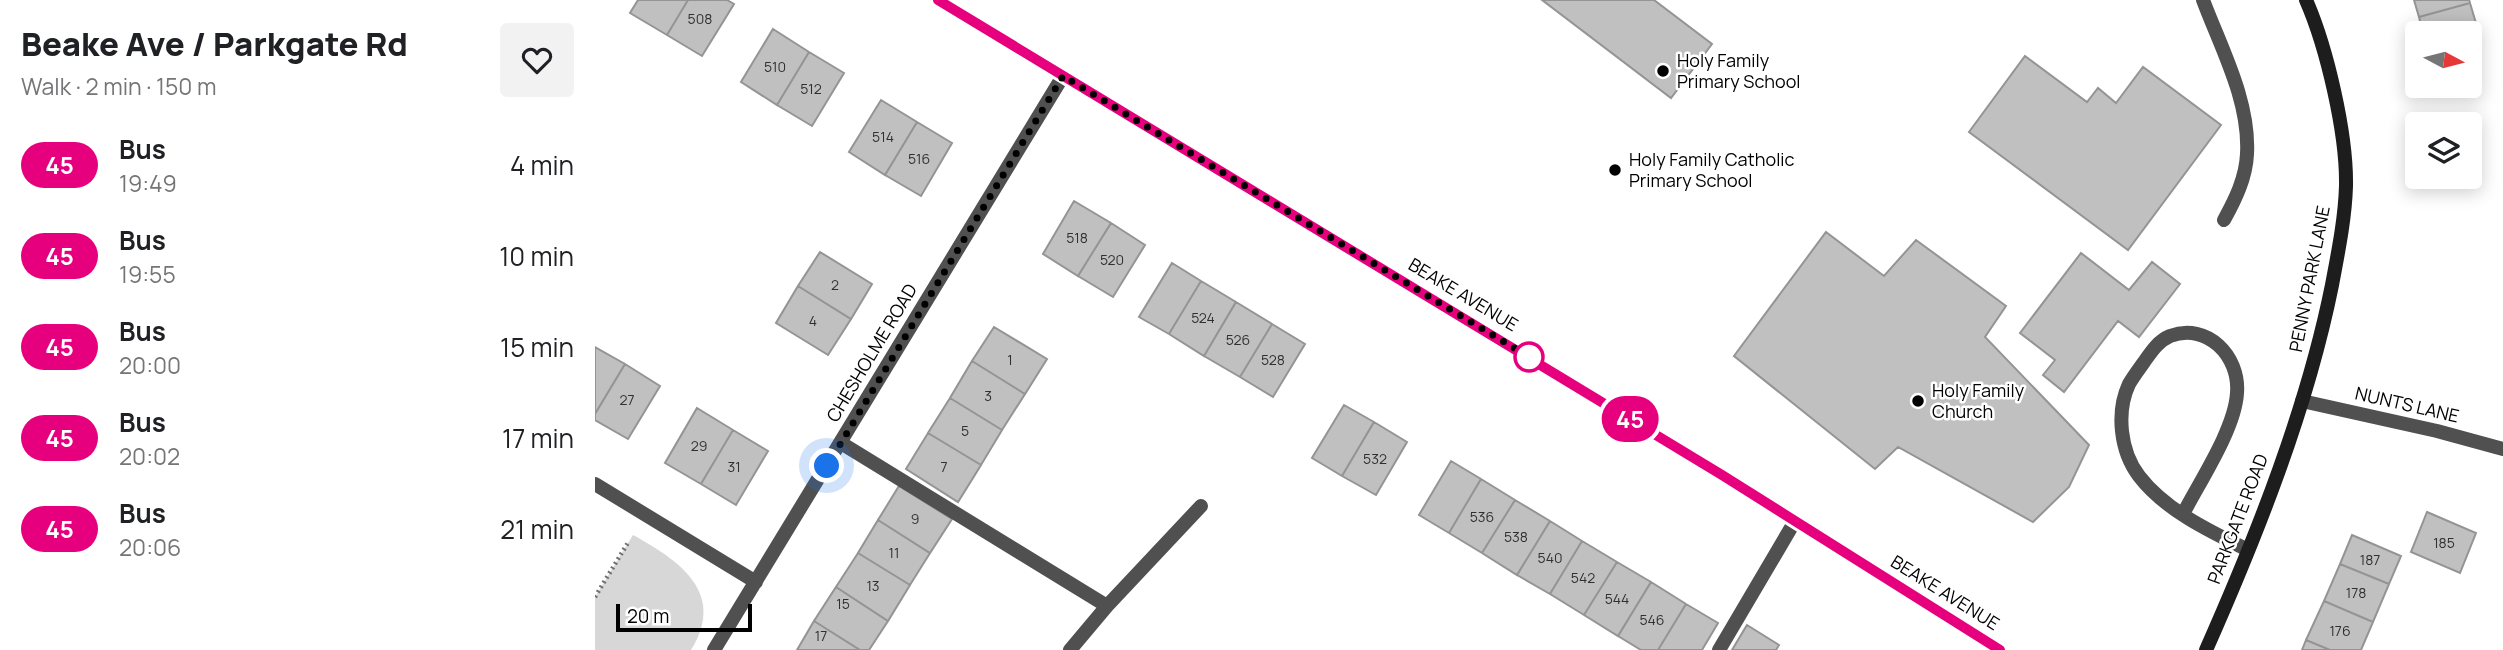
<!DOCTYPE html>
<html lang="en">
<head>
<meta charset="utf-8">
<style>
	:root { --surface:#fff; --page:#f2f2f2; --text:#202124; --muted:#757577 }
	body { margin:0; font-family:Manrope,sans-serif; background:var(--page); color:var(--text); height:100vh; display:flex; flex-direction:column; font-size:26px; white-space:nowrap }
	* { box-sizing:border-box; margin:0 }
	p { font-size:23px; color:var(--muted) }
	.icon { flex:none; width:38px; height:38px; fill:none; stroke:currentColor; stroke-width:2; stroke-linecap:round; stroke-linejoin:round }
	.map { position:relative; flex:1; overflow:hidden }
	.sheet { display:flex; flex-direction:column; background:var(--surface); width:595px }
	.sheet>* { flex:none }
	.badge { padding:0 14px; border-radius:23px; font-size:24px; line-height:46px }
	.needle { width:46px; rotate:97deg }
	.tools { position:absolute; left:1810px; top:21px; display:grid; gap:14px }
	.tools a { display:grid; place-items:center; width:77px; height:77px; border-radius:7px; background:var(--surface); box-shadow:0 4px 18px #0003; font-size:35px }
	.scale { position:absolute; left:21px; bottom:18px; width:136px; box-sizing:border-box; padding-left:7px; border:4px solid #000; border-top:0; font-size:19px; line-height:24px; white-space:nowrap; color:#000; -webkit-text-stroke:5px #fff; paint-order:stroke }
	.you { position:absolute; width:35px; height:35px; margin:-18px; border:5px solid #fff; border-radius:50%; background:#1a73e8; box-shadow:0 0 0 10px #1a73e833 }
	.map>.badge { position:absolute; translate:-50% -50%; box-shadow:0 0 0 4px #fff }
	.round { display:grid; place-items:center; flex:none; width:74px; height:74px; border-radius:7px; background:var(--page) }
	.summary { display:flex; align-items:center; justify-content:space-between; height:119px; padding:0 21px }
	h1 { font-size:33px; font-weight:800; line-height:52px }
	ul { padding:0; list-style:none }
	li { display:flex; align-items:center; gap:21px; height:91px; padding:0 21px }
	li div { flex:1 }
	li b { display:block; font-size:26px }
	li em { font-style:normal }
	li .badge { min-width:77px; font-weight:700; text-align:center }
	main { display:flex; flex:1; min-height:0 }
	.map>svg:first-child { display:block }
	.green { fill:#d7d7d7 }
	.building { fill:#c0c0c0; stroke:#949494; stroke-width:2 }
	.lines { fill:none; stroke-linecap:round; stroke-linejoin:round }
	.path { stroke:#727272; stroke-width:4.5; stroke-dasharray:2 3.5; stroke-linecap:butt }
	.lane { stroke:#505050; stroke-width:14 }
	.street { stroke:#505050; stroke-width:14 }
	.secondary { stroke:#1d1d1d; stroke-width:14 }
	.line-casing { stroke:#fff; stroke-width:16 }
	.line { stroke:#e6007e; stroke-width:10 }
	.walk { stroke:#000; stroke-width:7; stroke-dasharray:0 12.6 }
	.poi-dot { fill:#000; stroke:#fff; stroke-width:2.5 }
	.stop-dot { fill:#fff; stroke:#e6007e; stroke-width:3.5 }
	.labels { text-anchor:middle; stroke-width:5; stroke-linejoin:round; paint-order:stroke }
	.number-label { font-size:14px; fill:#303030 }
	.poi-label { font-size:18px; fill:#000; stroke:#fff; text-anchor:start }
	.street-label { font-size:18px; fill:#000; stroke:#fff }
</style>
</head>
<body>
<main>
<section class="sheet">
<div class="summary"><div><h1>Beake Ave / Parkgate Rd</h1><p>Walk · 2 min · 150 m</p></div><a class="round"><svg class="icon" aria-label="heart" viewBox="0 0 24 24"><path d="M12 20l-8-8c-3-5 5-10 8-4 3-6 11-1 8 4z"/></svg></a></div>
<ul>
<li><span class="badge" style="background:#e6007e;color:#fff">45</span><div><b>Bus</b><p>19:49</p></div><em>4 min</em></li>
<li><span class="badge" style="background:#e6007e;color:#fff">45</span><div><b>Bus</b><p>19:55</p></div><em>10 min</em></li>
<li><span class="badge" style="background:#e6007e;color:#fff">45</span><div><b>Bus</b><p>20:00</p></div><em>15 min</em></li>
<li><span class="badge" style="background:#e6007e;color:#fff">45</span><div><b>Bus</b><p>20:02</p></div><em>17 min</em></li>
<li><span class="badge" style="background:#e6007e;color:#fff">45</span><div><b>Bus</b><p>20:06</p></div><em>21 min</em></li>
</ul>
</section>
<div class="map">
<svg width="1908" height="650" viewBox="0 0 1908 650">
	<rect width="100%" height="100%" fill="#fff"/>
	<path class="green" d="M 38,535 C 83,560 132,592 96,650 L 0,650 L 0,597 Z"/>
	<path class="building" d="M 43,0 L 93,0 L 72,35 L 35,13 Z
		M 93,0 L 132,0 L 139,4 L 107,56 L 72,35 Z
		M 947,0 L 1059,0 L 1117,44 L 1076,98 Z
		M 1819,0 L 1874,0 L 1875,3 L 1824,17 Z
		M 1875,3 L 1885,37 L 1874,41 L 1874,33 L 1828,33 L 1824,17 Z
		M 178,29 L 214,52 L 182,105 L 146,82 Z
		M 214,52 L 249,73 L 217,126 L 182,105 Z
		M 1430,56 L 1492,102 L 1503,88 L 1521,103 L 1548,67 L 1626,125 L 1533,250 L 1374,132 Z
		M 286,100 L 322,122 L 290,175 L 254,152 Z
		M 322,122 L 357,143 L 326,196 L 290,175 Z
		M 479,201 L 516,223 L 483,276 L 448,254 Z
		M 516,223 L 550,245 L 518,297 L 483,276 Z
		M 1231,232 L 1289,276 L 1321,240 L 1411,306 L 1390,337 L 1494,445 L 1474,487 L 1438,522 L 1303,447 L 1280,469 L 1139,356 Z
		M 225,252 L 277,284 L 256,319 L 203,286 Z
		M 1486,253 L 1534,290 L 1557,262 L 1585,284 L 1544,337 L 1523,321 L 1469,392 L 1448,375 L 1460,360 L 1425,333 Z
		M 577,263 L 606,281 L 574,334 L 544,317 Z
		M 606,281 L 641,302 L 609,356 L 574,334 Z
		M 203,286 L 256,319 L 233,355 L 181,323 Z
		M 641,302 L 677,324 L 645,377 L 609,356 Z
		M 677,324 L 710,344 L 678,397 L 645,377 Z
		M 399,327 L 452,359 L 430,394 L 377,361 Z
		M 0,347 L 30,364 L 0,414 Z
		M 377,361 L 430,394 L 407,430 L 355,398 Z
		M 30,364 L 65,386 L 33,439 L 0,420 L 0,414 Z
		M 355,398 L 407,430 L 386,465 L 333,433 Z
		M 749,405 L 779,422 L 747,476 L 717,458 Z
		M 102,408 L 138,430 L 106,484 L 70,463 Z
		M 779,422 L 812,442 L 781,495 L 747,476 Z
		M 138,430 L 173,451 L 141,505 L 106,484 Z
		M 333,433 L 386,465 L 363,502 L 311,469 Z
		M 856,461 L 886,479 L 854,533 L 824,515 Z
		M 886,479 L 920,500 L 887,553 L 854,533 Z
		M 304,486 L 357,519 L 335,553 L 283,520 Z
		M 920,500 L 955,521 L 922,575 L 887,553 Z
		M 1832,512 L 1881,533 L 1865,573 L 1816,552 Z
		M 283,520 L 335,553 L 315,585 L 263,553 Z
		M 955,521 L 987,541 L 955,594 L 922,575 Z
		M 1757,535 L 1806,556 L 1794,584 L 1745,564 Z
		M 987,541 L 1022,562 L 989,615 L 955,594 Z
		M 263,553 L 315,585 L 293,621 L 241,587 Z
		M 1022,562 L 1056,582 L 1023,636 L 989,615 Z
		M 1745,564 L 1794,584 L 1778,622 L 1729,601 Z
		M 1056,582 L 1091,604 L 1063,650 L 1046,650 L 1023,636 Z
		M 241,587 L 293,621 L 274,650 L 265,650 L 219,621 Z
		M 1729,601 L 1778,622 L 1766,650 L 1735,650 L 1711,640 Z
		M 1091,604 L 1123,623 L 1107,650 L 1063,650 Z
		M 219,621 L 265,650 L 202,650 Z
		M 1152,625 L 1184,645 L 1181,650 L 1137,650 Z
		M 1711,640 L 1735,650 L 1707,650 Z"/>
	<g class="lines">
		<path class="path" d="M 0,597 L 34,541"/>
		<path class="lane" d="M 1608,0 C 1626,48 1655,101 1652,154 C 1651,178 1640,200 1629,220
			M 246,443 L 512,606 L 606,506
			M 1588,514 C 1605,481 1640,429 1642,393 C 1645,356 1612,322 1575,336 C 1563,341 1556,352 1549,362 C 1544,369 1538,377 1534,384 C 1521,412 1525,451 1544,476 C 1570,510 1614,531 1653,550
			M 475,650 L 512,606
			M 1124,650 L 1200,521"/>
		<path class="street" d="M 1707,401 L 1842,431 L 1908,449
			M 0,484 L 161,582
			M 119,650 L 468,76"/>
		<path class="secondary" d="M 343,0 L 1150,489 L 1405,650
			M 1611,650 C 1662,535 1712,409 1737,285 C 1743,253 1750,219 1751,186 C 1752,134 1732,48 1711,0"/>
	</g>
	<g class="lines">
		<defs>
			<path id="line" d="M 343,0 L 1127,475 L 1405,650"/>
		</defs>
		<use href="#line" class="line-casing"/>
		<use href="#line" class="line"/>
		<path class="walk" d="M 232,466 L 468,76 L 934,357"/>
	</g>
	<g class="poi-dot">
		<circle cx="1068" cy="71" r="7"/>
		<circle cx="1020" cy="170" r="7"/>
		<circle cx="1323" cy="401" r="7"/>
	</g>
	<circle class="stop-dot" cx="934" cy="357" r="14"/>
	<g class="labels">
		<g class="number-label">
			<text x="105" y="24">508</text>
			<text x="180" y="72">510</text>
			<text x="216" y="94">512</text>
			<text x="288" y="142">514</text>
			<text x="324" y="164">516</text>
			<text x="482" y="243">518</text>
			<text x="517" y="265">520</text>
			<text x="240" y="290">2</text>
			<text x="608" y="323">524</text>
			<text x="218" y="326">4</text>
			<text x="643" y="345">526</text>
			<text x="415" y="365">1</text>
			<text x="678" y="365">528</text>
			<text x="393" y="401">3</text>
			<text x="32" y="405">27</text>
			<text x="370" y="436">5</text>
			<text x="104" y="451">29</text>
			<text x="780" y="464">532</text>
			<text x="139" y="472">31</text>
			<text x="349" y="472">7</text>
			<text x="887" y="522">536</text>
			<text x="320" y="524">9</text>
			<text x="921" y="542">538</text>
			<text x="1849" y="548">185</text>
			<text x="299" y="558">11</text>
			<text x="955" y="563">540</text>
			<text x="1775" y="565">187</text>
			<text x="988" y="583">542</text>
			<text x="278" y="591">13</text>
			<text x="1761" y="598">178</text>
			<text x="1022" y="604">544</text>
			<text x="248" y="609">15</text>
			<text x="1057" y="625">546</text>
			<text x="1745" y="636">176</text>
			<text x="226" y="641">17</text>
		</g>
		<g class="poi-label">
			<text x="1082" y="67">Holy Family<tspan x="1082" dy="21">Primary School</tspan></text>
			<text x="1034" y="166">Holy Family Catholic<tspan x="1034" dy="21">Primary School</tspan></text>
			<text x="1337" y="397">Holy Family<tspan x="1337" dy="21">Church</tspan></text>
		</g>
		<g class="street-label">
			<text transform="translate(1715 279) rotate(-79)" y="6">PENNY PARK LANE</text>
			<text transform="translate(868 295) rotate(31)" y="6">BEAKE AVENUE</text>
			<text transform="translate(277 353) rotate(-59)" y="6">CHESHOLME ROAD</text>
			<text transform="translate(1812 405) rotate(13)" y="6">NUNTS LANE</text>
			<text transform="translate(1643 519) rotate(-69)" y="6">PARKGATE ROAD</text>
			<text transform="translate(1350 593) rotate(32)" y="6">BEAKE AVENUE</text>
		</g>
	</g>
</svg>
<div class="tools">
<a><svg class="needle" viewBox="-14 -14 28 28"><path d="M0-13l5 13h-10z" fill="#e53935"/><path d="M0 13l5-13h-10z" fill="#757577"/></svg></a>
<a><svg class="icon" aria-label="layers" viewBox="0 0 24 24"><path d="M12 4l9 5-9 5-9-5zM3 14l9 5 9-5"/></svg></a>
</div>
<div class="scale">20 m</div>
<div class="you" style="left:232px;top:466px"></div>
<b class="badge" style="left:1035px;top:419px;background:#e6007e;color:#fff">45</b>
</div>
</main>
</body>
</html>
